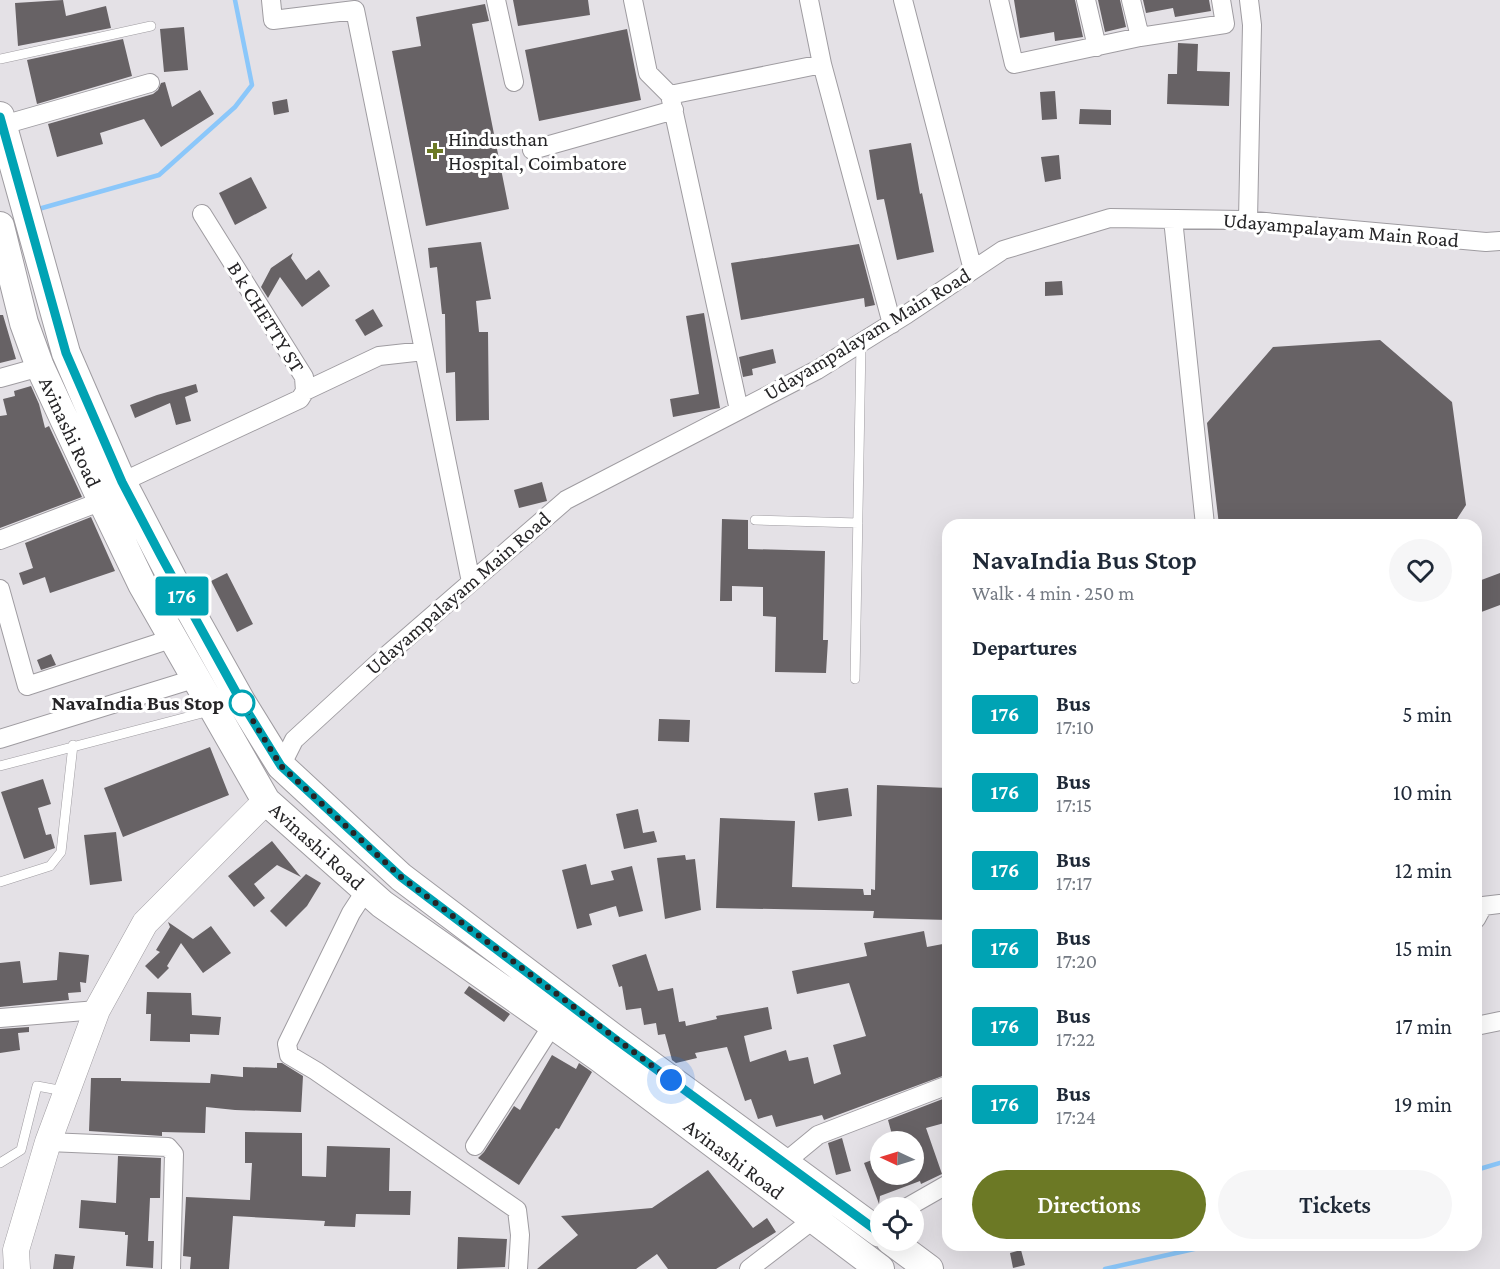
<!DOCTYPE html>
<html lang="en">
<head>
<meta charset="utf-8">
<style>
	:root { --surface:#fff; --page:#f6f6f7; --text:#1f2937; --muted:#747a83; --accent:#6c7925 }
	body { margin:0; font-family:"Crimson Pro",serif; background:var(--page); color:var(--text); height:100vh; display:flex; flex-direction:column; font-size:22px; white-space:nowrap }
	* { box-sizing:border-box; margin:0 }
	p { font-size:20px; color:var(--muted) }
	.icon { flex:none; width:33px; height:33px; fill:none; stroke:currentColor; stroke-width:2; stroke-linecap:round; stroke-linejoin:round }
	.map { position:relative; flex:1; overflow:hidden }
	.drawer { position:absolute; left:942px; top:519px; width:540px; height:732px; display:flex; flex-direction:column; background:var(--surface); border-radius:18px; box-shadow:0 6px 24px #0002 }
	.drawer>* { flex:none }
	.badge { padding:0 12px; border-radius:4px; font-size:21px; line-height:39px }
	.needle { width:39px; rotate:274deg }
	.buttons { position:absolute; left:870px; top:1131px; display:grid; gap:12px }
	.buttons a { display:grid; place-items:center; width:54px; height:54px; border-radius:50%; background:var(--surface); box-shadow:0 6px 24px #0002; font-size:30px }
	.you { position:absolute; width:30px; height:30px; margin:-15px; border:4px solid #fff; border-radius:50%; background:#1a73e8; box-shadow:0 0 0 9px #1a73e833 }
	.map>.badge { position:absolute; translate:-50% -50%; box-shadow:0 0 0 3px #fff }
	h2 { padding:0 30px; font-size:22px; line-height:54px }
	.round { display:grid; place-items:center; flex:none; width:63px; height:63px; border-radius:32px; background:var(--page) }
	.head { display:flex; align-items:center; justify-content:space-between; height:102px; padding:0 30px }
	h1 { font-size:28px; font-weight:600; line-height:45px }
	.cta { display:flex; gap:12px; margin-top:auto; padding:12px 30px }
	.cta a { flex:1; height:69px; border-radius:36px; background:var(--accent); color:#fff; font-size:24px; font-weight:600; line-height:69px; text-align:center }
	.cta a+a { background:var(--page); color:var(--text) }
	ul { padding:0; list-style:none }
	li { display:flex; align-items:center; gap:18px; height:78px; padding:0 30px }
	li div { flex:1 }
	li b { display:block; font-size:22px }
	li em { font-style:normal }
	li .badge { min-width:66px; font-weight:700; text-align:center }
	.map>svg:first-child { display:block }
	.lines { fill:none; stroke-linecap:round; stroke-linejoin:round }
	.stream { stroke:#8bc7fa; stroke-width:4.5 }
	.building { fill:#676265 }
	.lane-casing { stroke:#9f9ca1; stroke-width:10 }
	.street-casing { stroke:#9f9ca1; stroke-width:20 }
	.secondary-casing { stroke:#9f9ca1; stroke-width:27 }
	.primary-casing { stroke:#9f9ca1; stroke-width:30 }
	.lane { stroke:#fff; stroke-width:9 }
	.street { stroke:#fff; stroke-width:18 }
	.secondary { stroke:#fff; stroke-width:26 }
	.primary { stroke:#fff; stroke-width:28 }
	.line-casing { stroke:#fff; stroke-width:14 }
	.line { stroke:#00a3b4; stroke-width:9 }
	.walk { stroke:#262527; stroke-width:6; stroke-dasharray:0 10.8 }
	.poi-dot { fill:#6c7925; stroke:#fff; stroke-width:2 }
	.stop-dot { fill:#fff; stroke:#00a3b4; stroke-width:3 }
	.labels { text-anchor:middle; stroke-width:6; stroke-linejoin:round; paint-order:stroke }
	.poi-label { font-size:21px; fill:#262527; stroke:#fff; text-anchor:start }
	.street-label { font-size:21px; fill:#262527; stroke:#fff }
	.stop-label { font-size:21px; font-weight:bold; fill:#262527; stroke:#fff; text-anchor:end }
</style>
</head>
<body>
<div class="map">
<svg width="1500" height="1269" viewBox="0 0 1500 1269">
	<rect width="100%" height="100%" fill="#e4e1e6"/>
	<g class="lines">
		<path class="stream" d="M 35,210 L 159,175 L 235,107 L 252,85 L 235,0
			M 1476,1170 L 1500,1163
			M 1105,1269 L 1212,1245"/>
	</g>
	<path class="building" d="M 63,0 L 66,16 L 106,6 L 111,28 L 18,46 L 15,3 Z
		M 513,0 L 588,0 L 590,15 L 518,26 Z
		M 1014,0 L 1075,0 L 1083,37 L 1055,41 L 1054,32 L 1020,38 Z
		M 1098,0 L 1120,0 L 1126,27 L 1105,32 Z
		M 1143,0 L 1209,0 L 1211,11 L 1175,17 L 1173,8 L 1146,13 Z
		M 485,4 L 489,21 L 472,24 L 509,209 L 426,226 L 392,51 L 421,46 L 416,17 Z
		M 184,27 L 188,70 L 164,72 L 160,29 Z
		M 627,29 L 641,100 L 539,121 L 525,50 Z
		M 123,39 L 132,76 L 37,104 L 27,60 Z
		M 1178,43 L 1198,44 L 1197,71 L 1230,72 L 1229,106 L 1167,104 L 1168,74 L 1177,74 Z
		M 165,82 L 172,107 L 200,90 L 214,114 L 161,147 L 144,119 L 100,133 L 103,144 L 57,157 L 48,124 L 153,94 L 158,90 L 161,83 Z
		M 1055,91 L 1057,119 L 1042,120 L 1040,92 Z
		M 287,99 L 289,112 L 274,115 L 272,102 Z
		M 1080,109 L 1111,110 L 1111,125 L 1079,124 Z
		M 911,143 L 920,194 L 922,193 L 934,252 L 897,260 L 884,199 L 877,200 L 869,150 Z
		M 1059,155 L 1061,179 L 1045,182 L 1041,157 Z
		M 251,177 L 267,208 L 235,225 L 219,193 Z
		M 481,242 L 491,299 L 476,301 L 479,332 L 488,332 L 489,420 L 456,421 L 455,372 L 446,373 L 445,314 L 442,314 L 437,267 L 430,268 L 428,248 Z
		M 859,244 L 875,305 L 865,307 L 864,298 L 741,320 L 731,263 Z
		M 293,253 L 291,258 L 306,280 L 319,270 L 330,286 L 302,307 L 280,277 L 268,298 L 261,287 L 271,268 Z
		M 1062,281 L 1063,295 L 1045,296 L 1045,282 Z
		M 373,309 L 383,326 L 365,336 L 355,320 Z
		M 704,313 L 720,408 L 673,417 L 670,399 L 699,394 L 686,316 Z
		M 0,315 L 3,315 L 16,359 L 0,363 Z
		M 1380,340 L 1452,402 L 1466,505 L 1453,525 L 1219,525 L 1207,423 L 1273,347 Z
		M 773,349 L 776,363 L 752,369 L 753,375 L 743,377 L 739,357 Z
		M 196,384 L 198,392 L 185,397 L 191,421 L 176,425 L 170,403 L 135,418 L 130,405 L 157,395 Z
		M 31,386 L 39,404 L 45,428 L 49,426 L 82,497 L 0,528 L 0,416 L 7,415 L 3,399 L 15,396 L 14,391 Z
		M 542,482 L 547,501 L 519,508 L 514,490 Z
		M 91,517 L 115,571 L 50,593 L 45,577 L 23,585 L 19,573 L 33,568 L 25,543 Z
		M 722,519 L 748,520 L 748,549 L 825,551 L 823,640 L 828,640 L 826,673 L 775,672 L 776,617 L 763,616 L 763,587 L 732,586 L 732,601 L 720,601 Z
		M 227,573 L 253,624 L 237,632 L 211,581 Z
		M 1500,573 L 1500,605 L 1476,614 L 1476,582 Z
		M 51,654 L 56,665 L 41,670 L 37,660 Z
		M 659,719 L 690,720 L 689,742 L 658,741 Z
		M 210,747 L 229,795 L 123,837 L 104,788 Z
		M 43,779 L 51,804 L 38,808 L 46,835 L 51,834 L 55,848 L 24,859 L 1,792 Z
		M 877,785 L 948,788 L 948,920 L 873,918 L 874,911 L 716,908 L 720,818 L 795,821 L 792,887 L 863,889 L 864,895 L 871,895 L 871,889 L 875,890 Z
		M 848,788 L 852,816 L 818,821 L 814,793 Z
		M 638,809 L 643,833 L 654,831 L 657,842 L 624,849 L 616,814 Z
		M 116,832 L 122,881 L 90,885 L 84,835 Z
		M 272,841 L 301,877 L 277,865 L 254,884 L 265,898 L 254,907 L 228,876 Z
		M 685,855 L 686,860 L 695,859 L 701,910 L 665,919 L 657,858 Z
		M 586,864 L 591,885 L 614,880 L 611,871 L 632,866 L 643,911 L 619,917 L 616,906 L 589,914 L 592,925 L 577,929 L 562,870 Z
		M 306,874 L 321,883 L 307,906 L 286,927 L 270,911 Z
		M 168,922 L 193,939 L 211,926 L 231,953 L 203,973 L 181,943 L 167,966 L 169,968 L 158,979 L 145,966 L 160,952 L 156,950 L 170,927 Z
		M 924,931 L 927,947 L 948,943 L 948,1074 L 824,1120 L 822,1115 L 776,1127 L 772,1115 L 758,1119 L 751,1099 L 745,1101 L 727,1047 L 695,1053 L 697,1058 L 676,1063 L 672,1060 L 665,1034 L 658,1035 L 656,1023 L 644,1025 L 641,1008 L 626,1010 L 622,986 L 619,987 L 612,965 L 646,954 L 658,991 L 673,988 L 679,1022 L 685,1021 L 686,1026 L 717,1019 L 716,1016 L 768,1007 L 772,1029 L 744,1036 L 750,1062 L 786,1050 L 789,1061 L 808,1057 L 814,1084 L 841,1074 L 833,1045 L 866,1036 L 849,983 L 797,994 L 792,971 L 867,956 L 864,943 Z
		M 59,952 L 89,955 L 86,983 L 80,982 L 81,992 L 68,993 L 69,1000 L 0,1007 L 0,963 L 20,961 L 23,983 L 57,980 Z
		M 469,986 L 510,1014 L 504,1022 L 464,993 Z
		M 147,992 L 191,993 L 192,1015 L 221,1017 L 219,1035 L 190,1034 L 190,1042 L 150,1041 L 151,1014 L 146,1014 Z
		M 29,1027 L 29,1032 L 18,1033 L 20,1050 L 0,1053 L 0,1029 Z
		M 552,1055 L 576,1069 L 579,1063 L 592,1072 L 559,1129 L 556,1128 L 519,1185 L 478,1158 L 484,1152 L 514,1106 L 520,1110 Z
		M 277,1063 L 282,1063 L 303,1076 L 301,1112 L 235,1110 L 206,1107 L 205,1133 L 162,1132 L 162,1136 L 89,1131 L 91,1078 L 121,1078 L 121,1081 L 210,1083 L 211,1074 L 243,1077 L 243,1067 L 277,1068 Z
		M 948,1097 L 948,1122 L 926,1128 L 942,1174 L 921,1184 L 920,1181 L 880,1196 L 879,1204 L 864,1163 L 880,1157 L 880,1174 L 914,1174 L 914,1142 L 894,1142 L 888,1120 Z
		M 245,1132 L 302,1133 L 302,1176 L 326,1177 L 327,1146 L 390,1148 L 389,1191 L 411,1191 L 410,1215 L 356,1214 L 355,1227 L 324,1226 L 325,1221 L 233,1216 L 229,1269 L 190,1269 L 191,1257 L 183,1256 L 186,1197 L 250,1200 L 252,1163 L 245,1163 Z
		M 842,1138 L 851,1171 L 836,1175 L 828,1143 Z
		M 118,1156 L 161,1158 L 160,1198 L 150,1198 L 148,1241 L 154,1241 L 153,1268 L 126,1266 L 128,1235 L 125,1235 L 125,1232 L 79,1228 L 81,1200 L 116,1203 Z
		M 708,1170 L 753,1228 L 767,1218 L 776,1232 L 716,1269 L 668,1269 L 657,1254 L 636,1269 L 537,1269 L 578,1235 L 561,1216 L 652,1208 Z
		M 458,1237 L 507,1239 L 505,1267 L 457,1269 Z
		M 1021,1250 L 1025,1265 L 1013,1268 L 1010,1253 Z
		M 55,1254 L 75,1256 L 73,1269 L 53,1269 Z"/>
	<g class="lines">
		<defs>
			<path id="lane" d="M 0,59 L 151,26
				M 755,520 L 858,523
				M 855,679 L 861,343
				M 0,766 L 210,711
				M 0,882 L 50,866 L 61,852 L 73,745
				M 0,1163 L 21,1150 L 37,1086 L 64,1091"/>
			<path id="street" d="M 271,0 L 273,20 L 355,10 L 471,582
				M 496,0 L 514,82
				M 633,0 L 648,73 L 670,95 L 739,410
				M 809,0 L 822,64
				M 903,0 L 973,270
				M 999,0 L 1014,64 L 1140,37 L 1225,24 L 1221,0
				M 1086,0 L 1097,47
				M 1131,0 L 1140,37
				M 670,95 L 822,64 L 892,324
				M 3,125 L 150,83
				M 532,150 L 674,110
				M 1173,219 L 1205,525
				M 1248,220 L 1252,25 L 1249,0
				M 0,378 L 40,367
				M 305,391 L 379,356 L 424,351
				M 122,482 L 300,399 L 305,391 L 304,377 L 202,214
				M 0,540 L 89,506 L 103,503
				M 0,589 L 27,686 L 174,638
				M 0,739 L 197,678
				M 281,766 L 294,740 L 379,662 L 566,500 L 817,370 L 907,314 L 1003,250 L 1110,218 L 1243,220 L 1486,242 L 1500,241
				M 366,890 L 351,913 L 287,1044 L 289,1055 L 316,1071 L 517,1210 L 520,1235 L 518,1269
				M 1476,919 L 1483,906 L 1500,904
				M 0,1018 L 97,1010
				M 1476,1026 L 1500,1021
				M 48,1142 L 168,1147 L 174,1154 L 171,1269
				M 475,1146 L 553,1024
				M 784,1163 L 818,1135 L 948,1085
				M 906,1208 L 948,1184
				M 749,1269 L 814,1219"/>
			<path id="secondary" d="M 17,1269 L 16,1250 L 48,1142 L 97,1010 L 145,923 L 266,801"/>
			<path id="primary" d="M 0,116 L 66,353 L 122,482 L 172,578 L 242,703 L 281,766 L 401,877 L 615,1039 L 880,1233
				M 0,226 L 24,323 L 40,367 L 103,503 L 142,584 L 266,801 L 382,904 L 600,1058 L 880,1269
				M 890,1240 L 929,1269"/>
		</defs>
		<use href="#lane" class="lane-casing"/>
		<use href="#street" class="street-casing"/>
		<use href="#secondary" class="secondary-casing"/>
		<use href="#primary" class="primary-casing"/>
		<use href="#lane" class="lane"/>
		<use href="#street" class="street"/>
		<use href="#secondary" class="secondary"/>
		<use href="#primary" class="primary"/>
	</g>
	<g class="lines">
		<defs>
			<path id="line" d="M 0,117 L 66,353 L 122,482 L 162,558 L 242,703 L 281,766 L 401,877 L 615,1039 L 880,1233"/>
		</defs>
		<use href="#line" class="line-casing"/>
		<use href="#line" class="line"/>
		<path class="walk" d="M 242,703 L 281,766 L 401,877 L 671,1080"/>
	</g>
	<path class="poi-dot" d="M432 142h6v6h6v6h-6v6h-6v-6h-6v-6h6z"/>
	<circle class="stop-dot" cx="242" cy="703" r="12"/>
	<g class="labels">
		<g class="poi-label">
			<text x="448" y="146">Hindusthan<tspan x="448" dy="24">Hospital, Coimbatore</tspan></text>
		</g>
		<g class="street-label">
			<text transform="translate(1341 230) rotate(5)" y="7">Udayampalayam Main Road</text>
			<text transform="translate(266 317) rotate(58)" y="7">B k CHETTY ST</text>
			<text transform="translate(867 334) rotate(-31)" y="7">Udayampalayam Main Road</text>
			<text transform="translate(70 432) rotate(65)" y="7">Avinashi Road</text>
			<text transform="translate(458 593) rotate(-41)" y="7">Udayampalayam Main Road</text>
			<text transform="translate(317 846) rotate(42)" y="7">Avinashi Road</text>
			<text transform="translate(734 1159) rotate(37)" y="7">Avinashi Road</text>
		</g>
		<g class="stop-label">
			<text x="224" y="710">NavaIndia Bus Stop</text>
		</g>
	</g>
</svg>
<div class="buttons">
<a><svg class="needle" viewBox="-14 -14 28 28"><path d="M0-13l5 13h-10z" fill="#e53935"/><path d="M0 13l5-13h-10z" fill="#747a83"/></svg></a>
<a><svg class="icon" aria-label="locate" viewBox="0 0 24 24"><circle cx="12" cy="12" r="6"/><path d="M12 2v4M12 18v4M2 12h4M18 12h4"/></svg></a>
</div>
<div class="you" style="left:671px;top:1080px"></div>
<b class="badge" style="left:182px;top:596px;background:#00a3b4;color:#fff">176</b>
<section class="drawer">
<div class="head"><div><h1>NavaIndia Bus Stop</h1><p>Walk · 4 min · 250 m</p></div><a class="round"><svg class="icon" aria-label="heart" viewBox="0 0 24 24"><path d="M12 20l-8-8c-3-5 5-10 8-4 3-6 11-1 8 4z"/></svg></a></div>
<h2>Departures</h2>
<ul>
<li><span class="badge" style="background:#00a3b4;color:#fff">176</span><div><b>Bus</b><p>17:10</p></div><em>5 min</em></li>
<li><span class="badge" style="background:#00a3b4;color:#fff">176</span><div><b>Bus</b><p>17:15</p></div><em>10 min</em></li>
<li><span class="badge" style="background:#00a3b4;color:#fff">176</span><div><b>Bus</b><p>17:17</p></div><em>12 min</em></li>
<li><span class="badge" style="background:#00a3b4;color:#fff">176</span><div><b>Bus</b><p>17:20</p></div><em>15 min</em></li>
<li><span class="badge" style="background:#00a3b4;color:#fff">176</span><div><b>Bus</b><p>17:22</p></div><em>17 min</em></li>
<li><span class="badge" style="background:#00a3b4;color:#fff">176</span><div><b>Bus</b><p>17:24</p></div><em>19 min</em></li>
</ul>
<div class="cta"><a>Directions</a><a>Tickets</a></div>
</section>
</div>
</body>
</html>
